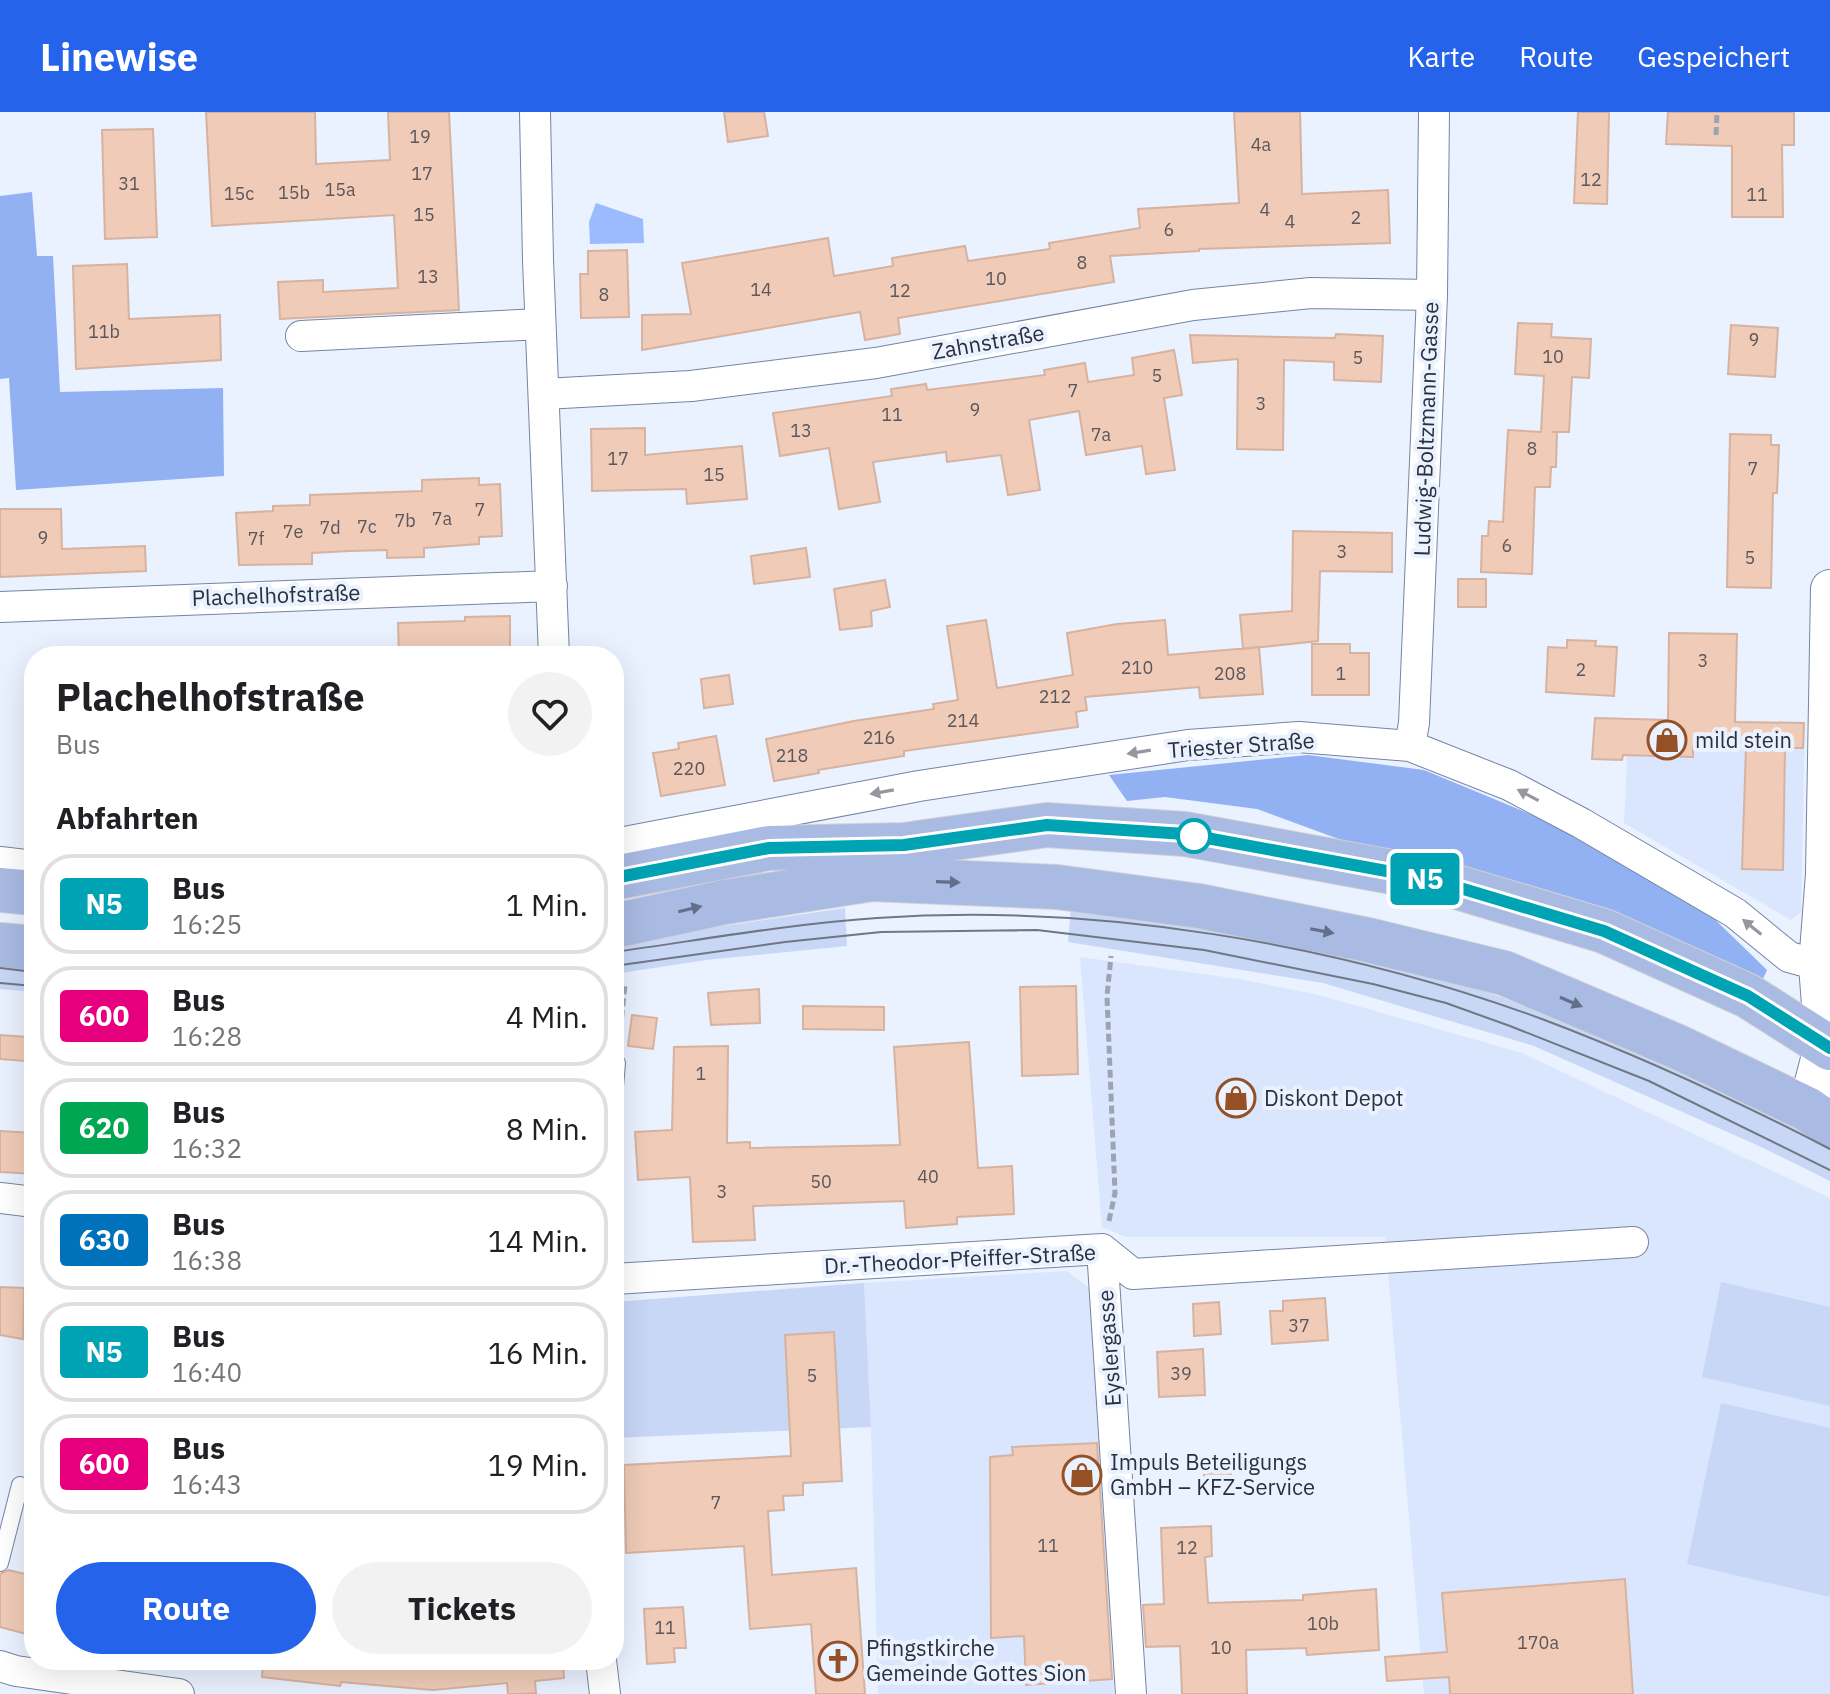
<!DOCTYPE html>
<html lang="de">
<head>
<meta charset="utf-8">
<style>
	:root { --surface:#fff; --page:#f2f2f2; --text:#202124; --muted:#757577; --line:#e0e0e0; --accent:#2563eb }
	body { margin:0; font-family:"IBM Plex Sans",sans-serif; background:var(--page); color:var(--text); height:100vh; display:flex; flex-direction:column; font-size:30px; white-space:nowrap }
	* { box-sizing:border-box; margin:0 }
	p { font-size:26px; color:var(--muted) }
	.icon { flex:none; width:44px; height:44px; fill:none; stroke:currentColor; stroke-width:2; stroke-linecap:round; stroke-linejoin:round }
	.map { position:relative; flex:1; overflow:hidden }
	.drawer { position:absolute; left:24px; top:534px; width:600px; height:1024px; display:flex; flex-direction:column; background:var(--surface); border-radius:32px; box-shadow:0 8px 32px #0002 }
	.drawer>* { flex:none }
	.badge { padding:0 16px; border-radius:6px; font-size:28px; line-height:52px }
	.map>.badge { position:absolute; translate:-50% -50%; box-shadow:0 0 0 4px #fff }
	h2 { padding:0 32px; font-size:30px; line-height:72px }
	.round { display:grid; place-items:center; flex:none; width:84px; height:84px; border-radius:42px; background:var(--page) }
	.head { display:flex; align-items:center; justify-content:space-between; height:136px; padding:0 32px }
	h1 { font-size:38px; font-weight:700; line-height:60px }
	.action { display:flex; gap:16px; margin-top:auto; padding:16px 32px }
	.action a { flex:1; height:92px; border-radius:48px; background:var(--accent); color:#fff; font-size:32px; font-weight:700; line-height:92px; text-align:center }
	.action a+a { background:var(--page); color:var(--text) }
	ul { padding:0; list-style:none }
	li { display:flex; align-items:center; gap:24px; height:100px; margin:0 16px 12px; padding:0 16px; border:4px solid var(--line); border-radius:32px }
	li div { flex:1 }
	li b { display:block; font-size:30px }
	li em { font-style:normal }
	li .badge { min-width:88px; font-weight:700; text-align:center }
	header { display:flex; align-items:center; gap:48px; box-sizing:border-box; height:112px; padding:0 40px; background:var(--accent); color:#fff }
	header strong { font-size:38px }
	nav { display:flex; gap:44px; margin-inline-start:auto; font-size:28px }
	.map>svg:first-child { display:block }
	.built { fill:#dae6fe }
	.green { fill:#c8d7f6 }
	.forest { fill:#91b1f3 }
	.water { fill:#9bbbfe }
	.building { fill:#efcbb8; stroke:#d6b3a0; stroke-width:2 }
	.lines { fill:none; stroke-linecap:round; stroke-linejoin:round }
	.service-casing { stroke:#7684a3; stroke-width:18 }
	.minor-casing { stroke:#7684a3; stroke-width:32 }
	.tertiary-casing { stroke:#7684a3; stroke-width:40 }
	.primary-casing { stroke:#d0d1d4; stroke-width:46 }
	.path { stroke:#9da4b1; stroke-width:5; stroke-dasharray:8 4; stroke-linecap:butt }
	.service { stroke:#fff; stroke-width:16 }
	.minor { stroke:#fff; stroke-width:30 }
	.tertiary { stroke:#fff; stroke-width:38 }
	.primary { stroke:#a9bbe3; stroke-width:44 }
	.tram { stroke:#707684; stroke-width:2 }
	.oneway { fill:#94989e }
	.oneway2 { fill:#636f88 }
	.line-casing { stroke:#fff; stroke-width:18 }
	.line { stroke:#00a3b4; stroke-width:12 }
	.stop-dot { fill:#fff; stroke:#00a3b4; stroke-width:4 }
	.labels { text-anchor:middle; stroke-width:8; stroke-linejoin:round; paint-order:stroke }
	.number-label { font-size:18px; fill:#5b575c }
	.street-label { font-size:22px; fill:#2a303d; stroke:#eaf1ff }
	.poi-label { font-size:22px; fill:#2a303d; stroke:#eaf1ff; text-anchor:start }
</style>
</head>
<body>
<header>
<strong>Linewise</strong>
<nav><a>Karte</a><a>Route</a><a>Gespeichert</a></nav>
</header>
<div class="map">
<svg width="1830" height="1582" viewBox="0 0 1830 1582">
	<rect width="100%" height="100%" fill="#eaf1ff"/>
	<path class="built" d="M 1629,606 L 1805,610 L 1801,800 L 1791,808 L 1624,711 Z
		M 1080,845 L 1239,867 L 1319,883 L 1522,941 L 1830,1086 L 1830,1582 L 1424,1582 L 1385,1125 L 1126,1125 L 1102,1115 Z
		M 1067,1159 L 1093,1179 L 1114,1582 L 878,1582 L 871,1315 L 864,1171 Z"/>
	<path class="green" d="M 1071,795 L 1210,809 L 1430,859 L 1651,941 L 1830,1029 L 1830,1069 L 1759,1034 L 1534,934 L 1323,871 L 1068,830 Z
		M 845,796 L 847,834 L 706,848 L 614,862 L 614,830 Z
		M 0,845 L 34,847 L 34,880 L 0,877 Z
		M 1721,1170 L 1830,1195 L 1830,1294 L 1702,1265 Z
		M 864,1171 L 871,1315 L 614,1326 L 614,1190 Z
		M 1721,1291 L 1830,1316 L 1830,1485 L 1687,1452 Z"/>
	<path class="forest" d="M 32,80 L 37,144 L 53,144 L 60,280 L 223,276 L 224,364 L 16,378 L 9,266 L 0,267 L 0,84 Z
		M 1308,643 L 1424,658 L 1559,714 L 1698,791 L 1767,858 L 1761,871 L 1393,747 L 1257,697 L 1165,685 L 1127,689 L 1109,663 Z"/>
	<path class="water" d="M 596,91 L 643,107 L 644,131 L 590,132 L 589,110 Z"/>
	<path class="building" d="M 206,0 L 315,0 L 316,52 L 390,48 L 388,0 L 449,0 L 459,198 L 280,207 L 278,170 L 323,168 L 323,180 L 398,176 L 394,103 L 212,114 Z
		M 724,0 L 764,0 L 768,24 L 728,30 Z
		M 1234,0 L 1300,0 L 1302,82 L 1388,78 L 1390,131 L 1199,137 L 1199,139 L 1110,144 L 1114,170 L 898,206 L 900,222 L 865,228 L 860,200 L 642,238 L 642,203 L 691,202 L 682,151 L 828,126 L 834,164 L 893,154 L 892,146 L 965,134 L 968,149 L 1050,137 L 1049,131 L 1140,116 L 1138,97 L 1239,91 Z
		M 1578,0 L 1609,0 L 1607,92 L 1574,91 Z
		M 1668,0 L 1794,0 L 1794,33 L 1782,33 L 1783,105 L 1732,105 L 1732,34 L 1666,32 Z
		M 153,17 L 157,125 L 105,127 L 102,18 Z
		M 627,138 L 629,205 L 581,206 L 580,162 L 588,162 L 588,139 Z
		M 127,152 L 129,207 L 220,203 L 221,248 L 76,257 L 73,154 Z
		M 1518,211 L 1552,212 L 1551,225 L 1591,227 L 1589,266 L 1572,265 L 1569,320 L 1552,320 L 1557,320 L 1556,355 L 1551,355 L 1550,375 L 1535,375 L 1532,462 L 1481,460 L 1482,424 L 1488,424 L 1489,409 L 1503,410 L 1508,318 L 1541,320 L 1544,264 L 1515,262 Z
		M 1731,213 L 1778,216 L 1775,265 L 1728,262 Z
		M 1336,222 L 1383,224 L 1381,270 L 1334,268 L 1334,250 L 1284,248 L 1283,338 L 1237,337 L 1238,247 L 1193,251 L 1190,223 L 1335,226 Z
		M 1174,238 L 1182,283 L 1164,286 L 1175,358 L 1146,362 L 1142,334 L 1086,343 L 1079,299 L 1029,308 L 1040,378 L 1008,383 L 1001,343 L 947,350 L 946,340 L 873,350 L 880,390 L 839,397 L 829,336 L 780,344 L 773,301 L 892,284 L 891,277 L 926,272 L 927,278 L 1045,263 L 1044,258 L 1085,251 L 1088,270 L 1134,263 L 1132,246 Z
		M 645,316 L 645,343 L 742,334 L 747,387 L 687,392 L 686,377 L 592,379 L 591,317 Z
		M 1730,322 L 1771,323 L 1771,333 L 1779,333 L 1777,381 L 1773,381 L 1771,476 L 1727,475 Z
		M 479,366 L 479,373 L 500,372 L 502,424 L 479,425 L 479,432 L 424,436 L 424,445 L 387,446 L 387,438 L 350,439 L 312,441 L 312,452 L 239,453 L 236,401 L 273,399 L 273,394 L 310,393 L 310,383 L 422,379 L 422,368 Z
		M 0,397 L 61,397 L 62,437 L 145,434 L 146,459 L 0,465 Z
		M 1293,419 L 1392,421 L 1392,460 L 1320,459 L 1318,529 L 1243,537 L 1240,503 L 1292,499 Z
		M 806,436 L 810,465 L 754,472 L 751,444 Z
		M 1458,467 L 1486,467 L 1486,495 L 1458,495 Z
		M 885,468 L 890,495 L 871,499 L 872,514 L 840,518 L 834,477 Z
		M 510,504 L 510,544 L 399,544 L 398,511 L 465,509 L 465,505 Z
		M 986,508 L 997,576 L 1073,563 L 1067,521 L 1117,512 L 1165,508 L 1168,543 L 1259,535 L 1263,582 L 1200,586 L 1199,575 L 1085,585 L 1087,598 L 1076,600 L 1078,615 L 904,639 L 904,644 L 818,658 L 819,661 L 774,669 L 766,627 L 854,609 L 934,597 L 933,592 L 958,588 L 947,514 Z
		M 1669,521 L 1737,522 L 1735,610 L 1804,611 L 1803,636 L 1785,636 L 1783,758 L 1742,757 L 1746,635 L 1693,634 L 1693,645 L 1623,643 L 1622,648 L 1592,647 L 1595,606 L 1668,608 Z
		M 1567,528 L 1596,529 L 1595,534 L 1617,535 L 1614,584 L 1546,580 L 1548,535 L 1567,536 Z
		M 1312,532 L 1350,532 L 1350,541 L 1369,541 L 1369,583 L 1312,583 Z
		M 729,563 L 733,592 L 704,596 L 701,567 Z
		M 716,624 L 725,673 L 661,684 L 653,641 L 679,637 L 678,631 Z
		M 1076,874 L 1078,962 L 1022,964 L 1020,875 Z
		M 759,877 L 760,911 L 711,913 L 708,881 Z
		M 803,894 L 884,895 L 884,918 L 803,917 Z
		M 632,903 L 657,906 L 653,937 L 628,934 Z
		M 0,923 L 27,925 L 25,949 L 0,947 Z
		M 969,930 L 978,1056 L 1012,1054 L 1014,1102 L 957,1105 L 957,1112 L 906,1116 L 904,1089 L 753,1094 L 755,1128 L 693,1130 L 690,1065 L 638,1068 L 635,1020 L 672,1018 L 674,935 L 728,934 L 727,1031 L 750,1030 L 750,1036 L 900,1033 L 894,935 Z
		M 0,1019 L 34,1021 L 34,1062 L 0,1060 Z
		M 0,1175 L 24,1176 L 23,1227 L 0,1223 Z
		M 1325,1186 L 1328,1228 L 1272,1232 L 1270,1199 L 1283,1199 L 1283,1189 Z
		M 1219,1190 L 1221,1222 L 1194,1224 L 1193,1192 Z
		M 834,1220 L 842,1369 L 803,1371 L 803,1383 L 783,1384 L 784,1398 L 768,1399 L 772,1463 L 856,1456 L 865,1582 L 816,1582 L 811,1512 L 750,1517 L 744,1434 L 626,1441 L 624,1353 L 791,1344 L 785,1223 Z
		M 1203,1237 L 1205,1283 L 1159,1285 L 1157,1240 Z
		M 1097,1331 L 1112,1567 L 1026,1573 L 1024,1524 L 991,1526 L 990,1345 L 1013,1343 L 1012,1335 Z
		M 1204,1345 L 1231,1345 L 1231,1369 L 1204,1368 Z
		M 1211,1414 L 1212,1444 L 1205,1445 L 1208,1491 L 1303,1488 L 1303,1483 L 1376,1477 L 1379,1538 L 1307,1543 L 1306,1536 L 1246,1538 L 1247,1582 L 1182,1582 L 1180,1534 L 1146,1535 L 1143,1493 L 1164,1492 L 1161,1416 Z
		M 8,1458 L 34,1464 L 34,1524 L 0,1515 L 0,1462 Z
		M 1625,1467 L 1633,1582 L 1450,1582 L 1449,1565 L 1387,1569 L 1385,1545 L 1447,1540 L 1442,1481 Z
		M 683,1495 L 686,1536 L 674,1536 L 675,1550 L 647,1552 L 644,1497 Z
		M 263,1548 L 563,1548 L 564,1566 L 535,1569 L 536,1581 L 523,1582 L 508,1582 L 507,1571 L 433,1578 L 341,1570 L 340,1574 L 262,1565 Z"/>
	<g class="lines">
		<defs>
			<path id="service" d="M 614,986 L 617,951
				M 0,1451 L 20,1373"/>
			<path id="minor" d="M 535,0 L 538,148 L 554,544
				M 301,224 L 540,212
				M 544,282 L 691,274 L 876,251 L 1193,193 L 1311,181 L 1432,183
				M 0,495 L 552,474
				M 1410,634 L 1414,611 L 1432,183 L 1434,0
				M 614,732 L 919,674 L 1188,633 L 1299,625 L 1410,634 L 1509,673 L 1581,711 L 1735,801 L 1789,845 L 1818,853
				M 0,750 L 34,754
				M 0,1086 L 34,1090
				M 1102,1137 L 1131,1582
				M 614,1167 L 1102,1137 L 1133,1162 L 1633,1130
				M 601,1548 L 605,1582
				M 0,1554 L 16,1559 L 179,1582"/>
			<path id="tertiary" d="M 1807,997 L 1824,932 L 1818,853 L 1825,762 L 1830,477"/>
			<path id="primary" d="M 614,766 L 769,736 L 904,733 L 1047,713 L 1185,722 L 1430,767 L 1604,819 L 1748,884 L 1830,936
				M 0,778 L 34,781
				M 614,814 L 725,790 L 872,767 L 1057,775 L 1199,794 L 1368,828 L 1504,861 L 1678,935 L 1807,997 L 1830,1013
				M 0,833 L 34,836"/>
		</defs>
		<use href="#service" class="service-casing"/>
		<use href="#minor" class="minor-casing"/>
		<use href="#tertiary" class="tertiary-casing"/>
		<use href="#primary" class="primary-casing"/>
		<path class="path" d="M 1716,23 L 1717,0
			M 619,930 L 625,873
			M 1109,1109 L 1115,1081 L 1107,884 L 1111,844"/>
		<use href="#service" class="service"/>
		<use href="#minor" class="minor"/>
		<use href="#tertiary" class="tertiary"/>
		<use href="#primary" class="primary"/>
		<path class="tram" d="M 614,840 C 701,828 789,812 877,806 C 1097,791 1336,831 1542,907 C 1640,944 1737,989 1830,1037
			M 614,854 L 785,830 L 881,820 L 1037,818 L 1204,838 L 1373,872 L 1446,891 L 1510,914 L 1649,969 L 1830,1058
			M 0,856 L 34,860
			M 0,871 L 34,874"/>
	</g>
	<defs><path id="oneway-solid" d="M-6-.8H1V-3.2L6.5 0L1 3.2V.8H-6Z" transform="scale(2)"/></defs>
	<g class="oneway">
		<use href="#oneway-solid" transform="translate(1139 640) rotate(171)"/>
		<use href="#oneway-solid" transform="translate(882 680) rotate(170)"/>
		<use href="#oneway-solid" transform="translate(1528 683) rotate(-152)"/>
		<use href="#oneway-solid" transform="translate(1752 815) rotate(-141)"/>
	</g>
	<g class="oneway2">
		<use href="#oneway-solid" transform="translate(948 770) rotate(2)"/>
		<use href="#oneway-solid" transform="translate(690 797) rotate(-13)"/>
		<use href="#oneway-solid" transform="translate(1322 819) rotate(11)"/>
		<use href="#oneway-solid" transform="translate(1571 890) rotate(23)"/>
	</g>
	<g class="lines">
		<defs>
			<path id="line" d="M 614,766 L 769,736 L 904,733 L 1047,713 L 1185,722 L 1430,767 L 1604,819 L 1748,884 L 1830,936"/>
		</defs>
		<use href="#line" class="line-casing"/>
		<use href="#line" class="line"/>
	</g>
	<defs>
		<symbol id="shop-ring" viewBox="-11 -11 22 22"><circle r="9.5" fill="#eaf1ff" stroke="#965026" stroke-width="1.5"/><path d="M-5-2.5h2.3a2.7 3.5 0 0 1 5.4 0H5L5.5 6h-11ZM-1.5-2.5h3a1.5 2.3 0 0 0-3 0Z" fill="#965026"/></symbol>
		<symbol id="church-ring" viewBox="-11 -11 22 22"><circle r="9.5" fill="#eaf1ff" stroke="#965026" stroke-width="1.5"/><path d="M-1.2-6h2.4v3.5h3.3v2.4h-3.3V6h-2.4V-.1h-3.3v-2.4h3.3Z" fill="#965026"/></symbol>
	</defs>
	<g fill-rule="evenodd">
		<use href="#shop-ring" x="1645" y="606" width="44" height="44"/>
		<use href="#shop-ring" x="1214" y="964" width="44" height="44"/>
		<use href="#shop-ring" x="1060" y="1341" width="44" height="44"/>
		<use href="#church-ring" x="816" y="1527" width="44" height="44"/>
	</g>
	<circle class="stop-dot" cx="1194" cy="724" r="16"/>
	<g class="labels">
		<g class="number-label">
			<text x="420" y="31">19</text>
			<text x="1261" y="39">4a</text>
			<text x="422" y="68">17</text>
			<text x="1591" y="74">12</text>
			<text x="129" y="78">31</text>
			<text x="340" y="84">15a</text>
			<text x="294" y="87">15b</text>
			<text x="239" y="88">15c</text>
			<text x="1757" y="89">11</text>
			<text x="1265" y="104">4</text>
			<text x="424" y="109">15</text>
			<text x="1356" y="112">2</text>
			<text x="1290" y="116">4</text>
			<text x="1169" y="124">6</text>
			<text x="1082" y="157">8</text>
			<text x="428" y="171">13</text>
			<text x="996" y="173">10</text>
			<text x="761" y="184">14</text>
			<text x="900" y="185">12</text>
			<text x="604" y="189">8</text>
			<text x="104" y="226">11b</text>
			<text x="1754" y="234">9</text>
			<text x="1553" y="251">10</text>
			<text x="1358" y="252">5</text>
			<text x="1157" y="270">5</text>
			<text x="1073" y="285">7</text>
			<text x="1261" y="298">3</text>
			<text x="975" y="304">9</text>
			<text x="892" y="309">11</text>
			<text x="801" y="325">13</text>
			<text x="1101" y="329">7a</text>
			<text x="1532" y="343">8</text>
			<text x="618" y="353">17</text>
			<text x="1753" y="363">7</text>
			<text x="714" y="369">15</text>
			<text x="480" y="404">7</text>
			<text x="442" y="413">7a</text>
			<text x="405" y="415">7b</text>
			<text x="367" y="421">7c</text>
			<text x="330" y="422">7d</text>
			<text x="293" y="426">7e</text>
			<text x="43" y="432">9</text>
			<text x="256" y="433">7f</text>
			<text x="1507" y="440">6</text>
			<text x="1342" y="446">3</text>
			<text x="1750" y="452">5</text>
			<text x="1703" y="555">3</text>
			<text x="1137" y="562">210</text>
			<text x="1581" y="564">2</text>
			<text x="1230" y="568">208</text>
			<text x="1341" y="568">1</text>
			<text x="1055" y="591">212</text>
			<text x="963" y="615">214</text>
			<text x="879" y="632">216</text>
			<text x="792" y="650">218</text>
			<text x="689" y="663">220</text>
			<text x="701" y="968">1</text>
			<text x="928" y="1071">40</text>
			<text x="821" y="1076">50</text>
			<text x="722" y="1086">3</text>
			<text x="1299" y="1220">37</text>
			<text x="1181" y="1268">39</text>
			<text x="812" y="1270">5</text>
			<text x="716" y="1397">7</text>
			<text x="1048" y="1440">11</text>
			<text x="1187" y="1442">12</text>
			<text x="1323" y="1518">10b</text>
			<text x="665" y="1522">11</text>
			<text x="1538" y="1537">170a</text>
			<text x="1221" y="1542">10</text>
		</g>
		<g class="street-label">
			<text transform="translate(988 230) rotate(-10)" y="8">Zahnstraße</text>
			<text transform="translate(1426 317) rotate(-88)" y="8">Ludwig-Boltzmann-Gasse</text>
			<text transform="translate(276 483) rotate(-2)" y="8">Plachelhofstraße</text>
			<text transform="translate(1241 633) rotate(-4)" y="8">Triester Straße</text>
			<text transform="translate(960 1147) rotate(-3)" y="8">Dr.-Theodor-Pfeiffer-Straße</text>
			<text transform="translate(1109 1236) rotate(-94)" y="8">Eyslergasse</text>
		</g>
		<g class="poi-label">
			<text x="1695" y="636">mild stein</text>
			<text x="1264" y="994">Diskont Depot</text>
			<text x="1110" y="1358">Impuls Beteiligungs<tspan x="1110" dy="25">GmbH – KFZ-Service</tspan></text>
			<text x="866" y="1544">Pfingstkirche<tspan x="866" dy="25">Gemeinde Gottes Sion</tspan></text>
		</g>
	</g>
</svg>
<b class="badge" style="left:1425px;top:767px;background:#00a3b4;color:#fff">N5</b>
<section class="drawer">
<div class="head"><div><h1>Plachelhofstraße</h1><p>Bus</p></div><a class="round"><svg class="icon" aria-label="heart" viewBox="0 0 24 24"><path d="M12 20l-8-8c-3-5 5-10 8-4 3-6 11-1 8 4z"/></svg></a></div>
<h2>Abfahrten</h2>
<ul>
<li><span class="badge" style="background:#00a3b4;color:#fff">N5</span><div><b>Bus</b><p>16:25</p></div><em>1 Min.</em></li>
<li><span class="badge" style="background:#e6007e;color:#fff">600</span><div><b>Bus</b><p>16:28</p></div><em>4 Min.</em></li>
<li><span class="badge" style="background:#00a651;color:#fff">620</span><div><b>Bus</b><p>16:32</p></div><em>8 Min.</em></li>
<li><span class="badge" style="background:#0072bc;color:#fff">630</span><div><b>Bus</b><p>16:38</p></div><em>14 Min.</em></li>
<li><span class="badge" style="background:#00a3b4;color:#fff">N5</span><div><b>Bus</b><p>16:40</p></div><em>16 Min.</em></li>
<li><span class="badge" style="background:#e6007e;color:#fff">600</span><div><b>Bus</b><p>16:43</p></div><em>19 Min.</em></li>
</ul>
<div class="action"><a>Route</a><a>Tickets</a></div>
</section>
</div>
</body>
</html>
